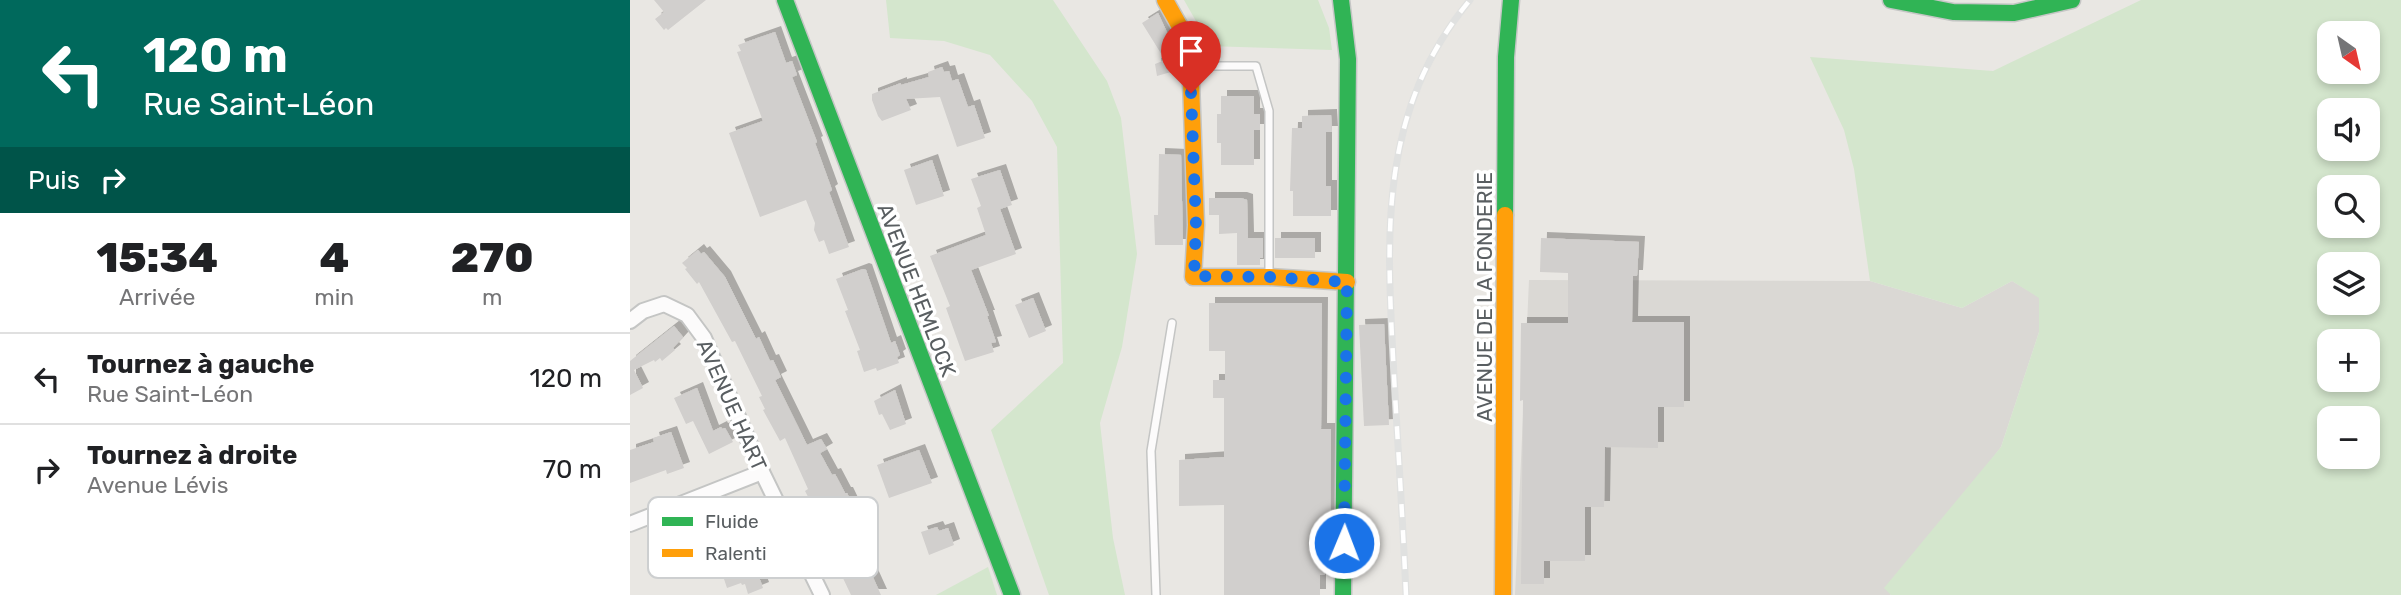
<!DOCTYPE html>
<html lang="fr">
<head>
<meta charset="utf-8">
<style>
  body { margin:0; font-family:Rubik,sans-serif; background:#f2f2f2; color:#202124; height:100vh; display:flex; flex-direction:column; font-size:26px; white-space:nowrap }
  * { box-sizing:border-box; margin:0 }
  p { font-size:23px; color:#757577 }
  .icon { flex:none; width:38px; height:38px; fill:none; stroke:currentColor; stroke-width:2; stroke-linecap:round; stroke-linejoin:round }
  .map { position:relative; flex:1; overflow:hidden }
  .side { display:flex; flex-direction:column; background:#fff; width:630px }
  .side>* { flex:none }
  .banner { background:#00695c; color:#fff; overflow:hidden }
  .needle { width:46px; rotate:146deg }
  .tools { position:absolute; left:1687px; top:21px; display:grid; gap:14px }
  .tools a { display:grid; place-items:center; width:63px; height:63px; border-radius:14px; background:#fff; box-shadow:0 4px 10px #0003; font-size:35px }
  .pin { position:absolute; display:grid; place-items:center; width:60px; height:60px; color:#fff; margin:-72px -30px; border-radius:50% 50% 50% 0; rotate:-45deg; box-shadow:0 0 7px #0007 }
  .pin .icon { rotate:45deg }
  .me { position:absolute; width:77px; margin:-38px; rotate:1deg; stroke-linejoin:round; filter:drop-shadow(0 0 5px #0008) }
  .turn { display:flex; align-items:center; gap:24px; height:147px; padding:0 28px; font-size:32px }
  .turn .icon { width:91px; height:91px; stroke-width:2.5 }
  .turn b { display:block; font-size:49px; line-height:60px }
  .then { display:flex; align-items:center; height:66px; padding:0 28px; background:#0003; gap:14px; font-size:26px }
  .eta { display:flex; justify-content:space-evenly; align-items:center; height:119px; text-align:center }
  .eta b { font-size:42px; font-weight:800; line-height:49px }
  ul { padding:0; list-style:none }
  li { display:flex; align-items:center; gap:21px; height:91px; padding:0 28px; border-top:2px solid #e0e0e0 }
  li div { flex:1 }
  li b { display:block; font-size:26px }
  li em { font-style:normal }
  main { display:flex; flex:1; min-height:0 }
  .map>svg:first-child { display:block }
  .industrial { fill:#dad8d4 }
  .green { fill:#d4e6cd; fill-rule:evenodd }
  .building { fill:#d1cfcd; filter:url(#shadow) }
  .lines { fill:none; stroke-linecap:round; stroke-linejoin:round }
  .lane-casing { stroke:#c4c5c4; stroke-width:10 }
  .street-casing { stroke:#c4c5c4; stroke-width:18 }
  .fast-casing { stroke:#c5c6c5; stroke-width:19 }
  .slow-casing { stroke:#c5c6c5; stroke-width:19 }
  .lane { stroke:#fcfbfb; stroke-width:7 }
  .street { stroke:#fcfbfb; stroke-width:14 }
  .fast { stroke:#30b455; stroke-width:16 }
  .slow { stroke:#ff9f0a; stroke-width:16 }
  .rail-casing { stroke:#e0e1e0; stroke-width:7 }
  .rail { stroke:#fff; stroke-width:4.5; stroke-dasharray:13; stroke-linecap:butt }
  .route { stroke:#1a73e8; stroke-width:12; stroke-dasharray:0 21.6 }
  .labels { text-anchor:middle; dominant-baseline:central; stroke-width:7; stroke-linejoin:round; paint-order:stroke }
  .street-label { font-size:21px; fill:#595e61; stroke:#fff }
  .key { fill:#fff; stroke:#cdcfd0; stroke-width:2 }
  .key-label { font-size:19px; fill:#595e61 }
</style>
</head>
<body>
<main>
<section class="side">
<div class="banner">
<div class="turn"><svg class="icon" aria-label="left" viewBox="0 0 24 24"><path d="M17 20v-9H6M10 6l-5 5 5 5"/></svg><div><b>120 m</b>Rue Saint-Léon</div></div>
<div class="then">Puis<svg class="icon" aria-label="right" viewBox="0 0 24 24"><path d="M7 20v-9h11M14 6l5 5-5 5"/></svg></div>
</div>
<div class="eta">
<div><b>15:34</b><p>Arrivée</p></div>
<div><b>4</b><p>min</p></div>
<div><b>270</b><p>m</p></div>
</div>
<ul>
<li><svg class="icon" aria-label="left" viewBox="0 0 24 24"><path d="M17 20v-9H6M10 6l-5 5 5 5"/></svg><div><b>Tournez à gauche</b><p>Rue Saint-Léon</p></div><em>120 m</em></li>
<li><svg class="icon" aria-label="right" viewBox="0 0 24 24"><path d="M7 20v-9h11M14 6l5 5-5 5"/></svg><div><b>Tournez à droite</b><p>Avenue Lévis</p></div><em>70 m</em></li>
</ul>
</section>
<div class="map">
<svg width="1771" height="595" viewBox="0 0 1771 595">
  <defs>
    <filter id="shadow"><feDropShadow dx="6" dy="-6" stdDeviation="0" flood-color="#0004"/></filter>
  </defs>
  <rect width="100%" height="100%" fill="#e9e7e3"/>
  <polygon class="industrial" points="899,280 1240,281 1332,308 1382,281 1409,297 1409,332 1371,447 1260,594 1261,595 885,595"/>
  <g class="green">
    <polygon points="256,0 423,0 477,81 491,118 507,254 492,347 470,423 483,538 495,595 419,595 361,430 433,363 427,147 402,101 360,55 314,41 260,38"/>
    <polygon points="554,0 688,0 699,28 702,50 577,46 571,30"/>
    <path d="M1511,0H1771V595H1261L1254,588L1371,447L1409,332V298L1382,281L1332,308L1240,281L1224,169L1214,130L1180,57L1363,71ZM1699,33H1738V72H1699ZM1699,110H1738V149H1699ZM1699,187H1738V226H1699ZM1699,264H1738V303H1699ZM1699,341H1738V380H1699ZM1699,418H1738V457H1699Z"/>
    <polygon points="358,567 367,595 306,595"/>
  </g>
  <g class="building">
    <polygon points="24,0 76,0 38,30 36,28 34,30 25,19 34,12"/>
    <polygon points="528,13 548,56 548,70 527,76 525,64 535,60 512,23"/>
    <polygon points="145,32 156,63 162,61 167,75 162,77 187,142 185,143 202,190 199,192 219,247 199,254 194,240 189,242 184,230 185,223 176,200 130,217 99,133 133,121 107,52 111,51 108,45"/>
    <polygon points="312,67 314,72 319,71 322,81 328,79 338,107 344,105 355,138 327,147 310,97 276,99 281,110 252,121 248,116 242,100 242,94 271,83 271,85 299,77 298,72"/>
    <polygon points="591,96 624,96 624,114 630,114 630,130 624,130 624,165 591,165 591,143 587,143 587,114 591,114"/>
    <polygon points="701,115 702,132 696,132 696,186 701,186 701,216 663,216 663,191 660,191 662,128 672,128 672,116"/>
    <polygon points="529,154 551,155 553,245 525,245 524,215 528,215"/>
    <polygon points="302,160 314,196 286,205 274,170"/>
    <polygon points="370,170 382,205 370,209 386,254 341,270 359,316 357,316 366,342 361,343 364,352 335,361 316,308 320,306 300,256 356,235 347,208 351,206 341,179"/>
    <polygon points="579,198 611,198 617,200 618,238 633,238 633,258 630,258 630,265 607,265 607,233 589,234 589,215 579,215"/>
    <rect x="645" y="238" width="40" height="20"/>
    <polygon points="911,238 1009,242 1007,276 1003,276 1002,322 1054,322 1054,407 1028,407 1028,448 975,447 974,507 955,507 955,561 914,561 914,584 891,584 893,400 890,401 891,323 938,323 938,273 910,272"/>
    <polygon points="68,250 71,254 74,252 95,277 126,339 129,337 140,361 143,360 151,377 145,380 177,445 191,439 197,449 190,453 202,475 205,474 215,493 217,493 241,543 232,548 233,550 231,551 251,595 221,595 212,576 218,573 175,491 178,489 155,438 150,441 133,410 135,409 129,397 132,396 105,341 102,342 69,282 67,284 55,269 57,268 52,263"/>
    <polygon points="233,269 236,270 261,343 265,341 270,355 267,357 269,363 247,371 246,368 234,372 227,351 230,350 215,311 218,310 206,279"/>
    <polygon points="403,298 416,331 399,338 385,305"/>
    <polygon points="579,303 692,303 691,429 701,429 700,556 695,556 695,575 690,575 690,595 594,595 594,505 549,506 549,460 594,457 594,398 583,398 583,380 595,380 595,351 579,351"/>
    <polygon points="754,324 759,425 734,426 729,325"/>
    <polygon points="44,326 53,337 43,348 45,350 32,361 30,358 25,362 24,360 4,370 13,388 0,395 0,361"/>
    <polygon points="67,388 83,431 91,427 92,429 95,428 103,442 79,454 63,421 56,424 44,398"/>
    <polygon points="265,390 276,424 260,430 252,414 249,415 244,401"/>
    <polygon points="41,432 54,468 37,474 36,470 0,483 0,450 24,442 23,438"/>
    <polygon points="289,450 302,483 259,498 247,465"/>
    <polygon points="307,527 309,531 318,528 324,545 299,555 291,532"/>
    <polygon points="114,536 133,588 118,594 115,584 112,585 111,583 97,588 93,576 107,570 96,542"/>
  </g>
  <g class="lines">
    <g class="lane-casing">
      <g id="lane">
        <polyline points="564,66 626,66 639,111 639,276"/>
        <polyline points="526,595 521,451 542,323"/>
      </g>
    </g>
    <g class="street-casing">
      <g id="street">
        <polyline points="0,321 13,311 34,304 57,315 74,338 132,472 192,595"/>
        <polyline points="0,524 132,472"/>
      </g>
    </g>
    <g class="fast-casing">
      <g id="fast">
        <polyline points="155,0 382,595"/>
        <polyline points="711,0 718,59 713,595"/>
        <polyline points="1261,0 1323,12 1384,13 1442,0"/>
        <polyline points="875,215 876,57 881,0"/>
      </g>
    </g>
    <g class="slow-casing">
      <g id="slow">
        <polyline points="535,0 549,25 560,53 566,225 563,277 639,277 717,282"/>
        <polyline points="873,595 875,215"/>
      </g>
    </g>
    <use href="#lane" class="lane"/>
    <use href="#street" class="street"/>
    <use href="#fast" class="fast"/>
    <use href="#slow" class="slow"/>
    <g class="rail-casing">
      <path id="rail" d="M776,595C773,522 768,449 764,376C757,239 746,114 840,0"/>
    </g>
    <use href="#rail" class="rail"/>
  </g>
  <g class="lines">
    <polyline class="route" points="561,93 566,225 564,276 639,277 717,282 714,543"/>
  </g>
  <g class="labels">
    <g class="street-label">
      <text transform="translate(287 290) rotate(69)">AVENUE HEMLOCK</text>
      <text transform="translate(854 297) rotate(-90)">AVENUE DE LA FONDERIE</text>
      <text transform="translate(102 405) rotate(66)">AVENUE HART</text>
    </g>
  </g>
  <rect x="18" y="497" width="230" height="81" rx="10" class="key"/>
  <rect x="32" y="517" width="31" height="9" fill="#30b455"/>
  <rect x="32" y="549" width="31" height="8" fill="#ff9f0a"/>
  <g class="key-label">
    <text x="75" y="528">Fluide</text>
    <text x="75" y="560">Ralenti</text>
  </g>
</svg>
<div class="tools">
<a><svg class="needle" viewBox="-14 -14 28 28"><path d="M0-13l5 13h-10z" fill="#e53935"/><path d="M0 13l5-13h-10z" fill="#757577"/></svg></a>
<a><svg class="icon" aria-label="sound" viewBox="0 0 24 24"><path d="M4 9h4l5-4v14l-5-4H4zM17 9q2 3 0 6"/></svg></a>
<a><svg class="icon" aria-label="search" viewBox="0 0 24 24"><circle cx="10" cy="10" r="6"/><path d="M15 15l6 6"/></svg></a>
<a><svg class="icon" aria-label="layers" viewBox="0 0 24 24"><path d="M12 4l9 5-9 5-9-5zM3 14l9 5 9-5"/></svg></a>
<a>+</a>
<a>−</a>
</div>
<div class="pin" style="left:561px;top:93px;background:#d93025"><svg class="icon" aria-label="arrive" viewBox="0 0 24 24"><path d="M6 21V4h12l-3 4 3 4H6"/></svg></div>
<svg class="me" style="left:714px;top:543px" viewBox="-20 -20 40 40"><circle r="17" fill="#1a73e8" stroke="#fff" stroke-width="3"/><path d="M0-11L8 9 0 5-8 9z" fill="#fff"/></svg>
</div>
</main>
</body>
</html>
